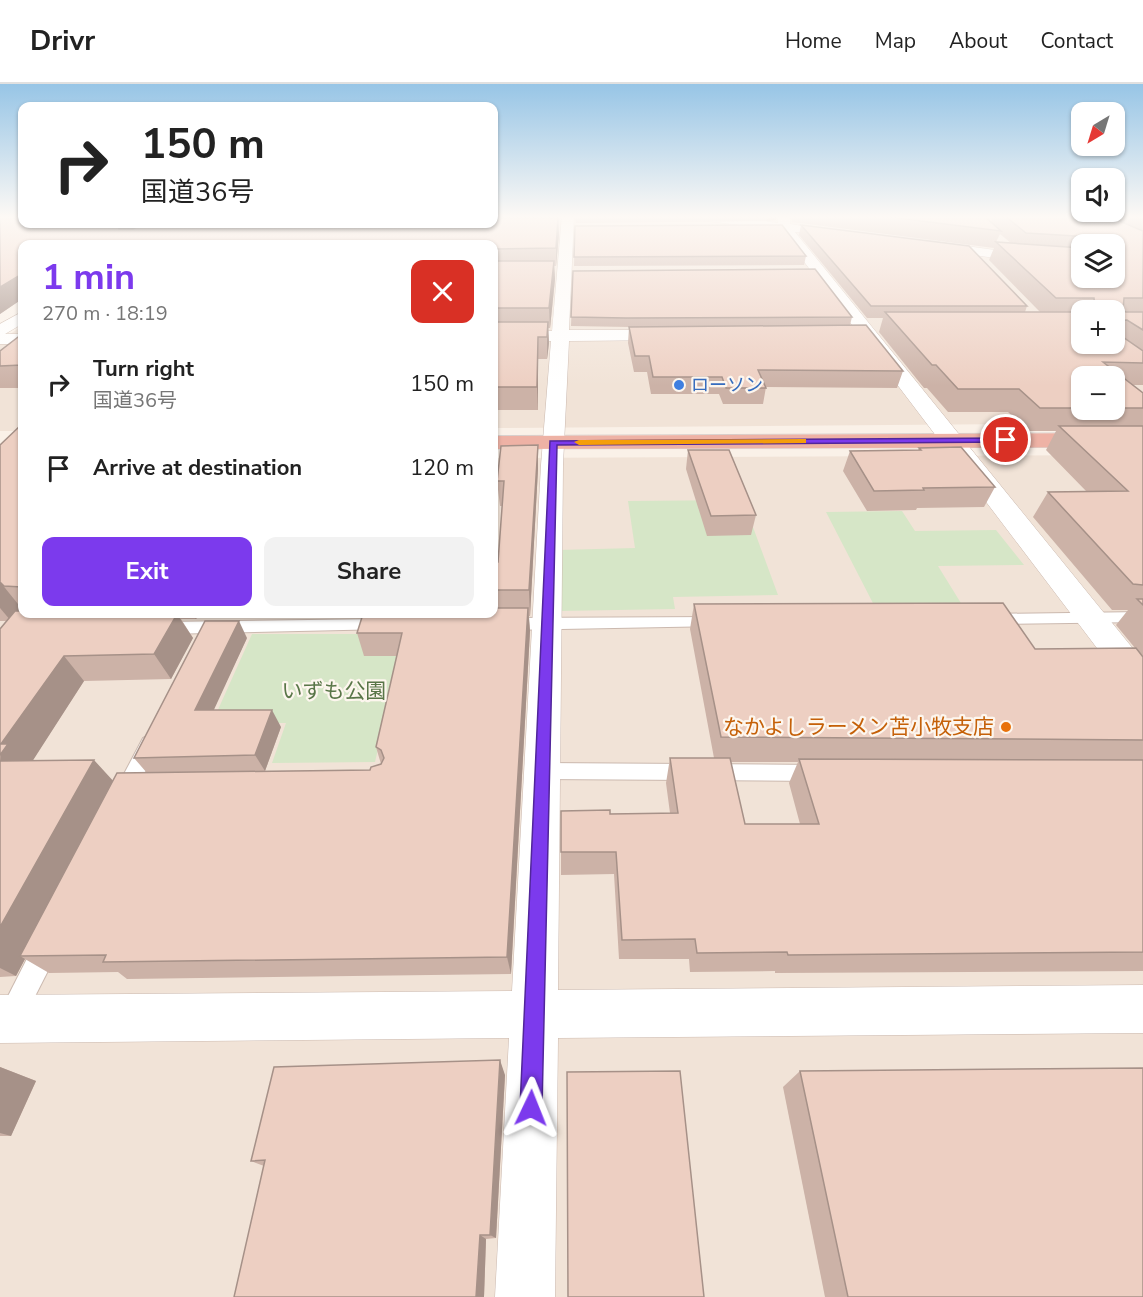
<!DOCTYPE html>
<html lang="en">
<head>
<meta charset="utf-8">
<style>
  body { margin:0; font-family:"Nunito Sans","Noto Sans JP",sans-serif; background:#f2f2f2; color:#222; height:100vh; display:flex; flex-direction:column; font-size:22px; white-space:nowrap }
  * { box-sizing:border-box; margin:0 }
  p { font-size:20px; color:#767676 }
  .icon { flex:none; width:33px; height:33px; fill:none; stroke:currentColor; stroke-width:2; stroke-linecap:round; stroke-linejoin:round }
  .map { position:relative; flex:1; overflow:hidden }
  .drawer { position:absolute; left:18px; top:156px; width:480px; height:378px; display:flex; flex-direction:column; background:#fff; border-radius:12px; box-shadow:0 2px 4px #0004 }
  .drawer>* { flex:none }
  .banner { position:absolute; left:18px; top:18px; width:480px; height:126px; border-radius:12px; box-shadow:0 2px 4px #0004; background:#fff; color:#222; overflow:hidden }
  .needle { width:39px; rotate:218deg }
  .fabs { position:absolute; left:1071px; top:18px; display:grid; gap:12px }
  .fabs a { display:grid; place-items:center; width:54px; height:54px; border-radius:12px; background:#fff; box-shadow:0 2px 4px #0004; font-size:30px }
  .pin { position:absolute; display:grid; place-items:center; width:51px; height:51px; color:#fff; margin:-26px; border:3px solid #fff; border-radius:50%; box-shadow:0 2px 6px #0007 }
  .me { position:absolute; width:66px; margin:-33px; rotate:2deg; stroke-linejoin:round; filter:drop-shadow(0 0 4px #0008) }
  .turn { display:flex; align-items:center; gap:21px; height:126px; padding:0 24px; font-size:27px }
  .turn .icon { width:78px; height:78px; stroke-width:2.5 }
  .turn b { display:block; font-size:42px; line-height:51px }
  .round { display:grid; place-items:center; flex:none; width:63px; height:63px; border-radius:12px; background:#f2f2f2 }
  .overview { display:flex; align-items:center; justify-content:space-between; height:102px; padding:0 24px }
  h1 { font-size:36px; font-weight:700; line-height:45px; color:#7c3aed }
  .cta { display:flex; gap:12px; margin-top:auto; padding:12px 24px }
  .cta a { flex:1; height:69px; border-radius:12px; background:#7c3aed; color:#fff; font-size:24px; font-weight:700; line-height:69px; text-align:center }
  .cta a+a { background:#f2f2f2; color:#222 }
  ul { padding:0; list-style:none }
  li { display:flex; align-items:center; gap:18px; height:84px; padding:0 24px }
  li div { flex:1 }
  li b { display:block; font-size:22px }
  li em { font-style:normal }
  header { display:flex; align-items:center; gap:36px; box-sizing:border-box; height:84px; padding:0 30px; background:#fff; border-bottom:2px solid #e0e0e0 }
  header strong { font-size:28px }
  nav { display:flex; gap:33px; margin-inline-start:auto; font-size:21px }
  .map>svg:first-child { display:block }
  .residential { fill:#f1e3d7; fill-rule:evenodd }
  .green { fill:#d6e6c7 }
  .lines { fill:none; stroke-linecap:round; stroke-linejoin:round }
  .lane-casing { stroke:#cbb9af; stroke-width:2 }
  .street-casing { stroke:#cbb9af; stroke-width:1 }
  .secondary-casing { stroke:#cfbbaf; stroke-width:1 }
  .highway-casing { stroke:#d7d0cd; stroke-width:1 }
  .lane { fill:#fff; fill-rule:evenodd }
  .street { fill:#fff; fill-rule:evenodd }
  .secondary { fill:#fff; fill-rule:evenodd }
  .highway { fill:#eeb2a5; fill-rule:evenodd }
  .wall { fill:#ccb2a7; fill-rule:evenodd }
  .shaded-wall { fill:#a69188 }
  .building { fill:#edcfc2; stroke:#a69188; stroke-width:1.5 }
  .route { fill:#7c3aed; stroke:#51269a; stroke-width:1.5 }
  .slow { fill:#f59e0b }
  .shop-dot { fill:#3f7fe0; stroke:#fdf6ee; stroke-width:2 }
  .food-dot { fill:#e8710a; stroke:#fdf6ee; stroke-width:2 }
  .labels { text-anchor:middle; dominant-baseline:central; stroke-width:4.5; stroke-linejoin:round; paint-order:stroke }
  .far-shop-label { font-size:18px; fill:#366cbe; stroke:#fdf6ee; text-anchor:start }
  .park-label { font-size:21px; fill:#597648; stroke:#fdf6ee }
  .food-label { font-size:21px; fill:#c56008; stroke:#fdf6ee; text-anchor:end }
</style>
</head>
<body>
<header>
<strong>Drivr</strong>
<nav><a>Home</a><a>Map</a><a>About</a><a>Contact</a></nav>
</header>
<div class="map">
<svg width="1143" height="1213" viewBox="0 0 1143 1213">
  <rect width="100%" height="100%" fill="#faf1e8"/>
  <g class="residential">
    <path d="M494,132H1143V339L494,344V160H142L173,140H494ZM1082,160H1114V194H1082ZM1082,226H1114V260H1082ZM1082,292H1114V326H1082Z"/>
    <polygon points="22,242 22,347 0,347 0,257"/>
    <polygon points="1143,371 1143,1213 0,1213 0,377 22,376 22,530 494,530 494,374"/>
  </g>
  <g class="green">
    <polygon points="743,416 778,511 673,513 675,525 559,527 558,466 635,464 628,417"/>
    <polygon points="902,427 915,447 996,446 1024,481 938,482 964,524 876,525 826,428"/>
    <polygon points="252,550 405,550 375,678 272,679 286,639 212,639"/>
  </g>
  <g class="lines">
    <g class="lane-casing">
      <g id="lane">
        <polygon points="1143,528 1143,538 989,540 983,539 981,535 983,531 989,530"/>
        <polygon points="715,533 721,534 723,538 721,542 506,546 500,544 498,540 500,536 506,534"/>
        <polygon points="382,535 388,537 390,541 388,545 164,550 158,548 156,544 158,540 164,538"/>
        <polygon points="150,651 157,654 160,659 130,717 123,720 116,717 113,711 116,705 143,654"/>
        <polygon points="542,679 817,681 824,683 827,689 824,695 817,697 542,695 535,693 532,687 535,681"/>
        <polygon points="47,850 56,853 59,862 56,871 21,940 12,944 3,940 0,929 3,922 38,853"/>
      </g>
    </g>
    <g class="street-casing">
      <g id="street">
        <polygon points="562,132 574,132 569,246 674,246 680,247 683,251 680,255 674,256 569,257 563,381 558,906 1143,901 1143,949 558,954 555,1213 495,1213 509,954 0,959 0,911 512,907 541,381 551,257 494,257 494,247 552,247"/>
        <polygon points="693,132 728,132 778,139 778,132 790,132 790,140 809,143 811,146 809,149 795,148 1143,577 1143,612 1131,609 780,146 699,136"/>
        <polygon points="930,157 1002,167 1082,172 1082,180 1002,175 925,164 923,161 925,158"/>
        <rect x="0" y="250" width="22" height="10"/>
      </g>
    </g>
    <g class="secondary-casing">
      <polygon id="secondary" points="22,228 22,240 0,253 0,240"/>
    </g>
    <g class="highway-casing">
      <polygon id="highway" points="1143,349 1143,363 494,365 494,352"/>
    </g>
    <use href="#lane" class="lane"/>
    <use href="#street" class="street"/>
    <use href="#secondary" class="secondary"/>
    <use href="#highway" class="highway"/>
  </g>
  <g class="wall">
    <polygon points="0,132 22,140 136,140 137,143 494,140 494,132 560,132 558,139 559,150 556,182 554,182 555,195 550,244 548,244 549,259 547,275 538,275 538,326 494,326 494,160 22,160 22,215 0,230"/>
    <polygon points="574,132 777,132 776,136 767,137 576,139"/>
    <path d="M791,132H1089L1088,133H1093L1091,132H1143V301H1133L1143,309V887L775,889V887L690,888L689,875H619L614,790L561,791V768L610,730L670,729L666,699L670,674H714L690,545L694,520L1035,565L1135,564L1116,541L1128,526H1112L1033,433L1048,408H1087L1046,366L1056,347H1028L1008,328H948L927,304H924L879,248L883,234H867L799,151L801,141L1027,222L1025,228H1040L989,176L994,164L792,138ZM984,133L992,134L991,138ZM1000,150L1011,159L996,158ZM1082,160H1114L1082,194ZM1082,226H1114V260H1082ZM1082,292H1114V326H1082ZM731,678H798L789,699L800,740H745Z"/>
    <polygon points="575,142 806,172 804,181 574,182"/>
    <polygon points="573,187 852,233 850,241 903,287 897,304 766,303 763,320 723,320 719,310 651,310 647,288 634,288 628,259 629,243 571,242"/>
    <polygon points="22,250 22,304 0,304 0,267"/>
    <polygon points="22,340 22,526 22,525 20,527 22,530 199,530 196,535 181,535 193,554 171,595 84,597 32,677 113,697 147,689 134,674 247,554 213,626 281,643 265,687 370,686 381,680 376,663 397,572 364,572 357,549 494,530 494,478 498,478 502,422 500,422 497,397 538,361 538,385 530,532 529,532 530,547 511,890 127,895 118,888 49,889 25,875 16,892 0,893 0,545 7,537 0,537 0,361"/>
    <polygon points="919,364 995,403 984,423 917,424 916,426 867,427 843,387 850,367 918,366"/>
    <polygon points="688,366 756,431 751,451 707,452 686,385"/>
    <polygon points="271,530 348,530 271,531"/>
    <polygon points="0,983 36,997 11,1052 0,1052"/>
    <polygon points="800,987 1143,1213 825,1213 783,1003"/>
    <polygon points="505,991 496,1154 486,1155 484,1213 234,1213 264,1082 251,1077"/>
  </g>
  <g class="shaded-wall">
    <polygon points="768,132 777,132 776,136 767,137"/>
    <polygon points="558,134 559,150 556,182 556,164"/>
    <polygon points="120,140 136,140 140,148 119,145 118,141"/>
    <polygon points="554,177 555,195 550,244 549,224"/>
    <polygon points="22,190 22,215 0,230 0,203"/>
    <polygon points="548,238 549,259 547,275 547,253"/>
    <polygon points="538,253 538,326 537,303"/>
    <polygon points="538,361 538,385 530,532 529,506"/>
    <polygon points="1,499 22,525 11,537 0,524 0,500"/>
    <polygon points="528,524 530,547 511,890 507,873"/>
    <polygon points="177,530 193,554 171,595 154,570"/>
    <polygon points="193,530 199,530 196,535"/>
    <polygon points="239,537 247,554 206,643 195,626"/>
    <polygon points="64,572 84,597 30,681 0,680 1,660"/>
    <polygon points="272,626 281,643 265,687 255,671"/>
    <polygon points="94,676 116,700 20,872 25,875 16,892 0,884 0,843"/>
    <polygon points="500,976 505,991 496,1154 490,1151"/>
    <polygon points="0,983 36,997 11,1052 0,1049"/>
    <polygon points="480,1151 486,1155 484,1213 476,1213"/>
  </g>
  <g class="building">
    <polygon points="0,132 22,132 22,140 120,140 118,141 119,145 133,145 143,140 494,140 494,134 558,134 556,164 494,165 494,160 22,160 22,190 0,203"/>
    <polygon points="881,132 984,132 1001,147"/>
    <polygon points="1005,132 1070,132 1085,134 1108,132 1143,147 1143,214 1124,214 1123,226 1126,228 1143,228 1143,246 1127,236 1114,237 1114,226 1094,226 1095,226 1094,214 1056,214 996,158 1082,164 1082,194 1114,194 1114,160 1093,160 1092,153 1026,149"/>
    <polygon points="782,141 806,172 574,173 575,142"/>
    <polygon points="801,141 969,162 1027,222 871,222"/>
    <polygon points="494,177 554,177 549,224 494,224"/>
    <polygon points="815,185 852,233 626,234 571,233 573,187"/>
    <polygon points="885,228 1082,228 1082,260 1114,260 1114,247 1143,267 1143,279 1103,278 1143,309 1143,324 1114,324 1114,292 1082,292 1082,324 1040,324 1019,305 958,305 936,281 932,281"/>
    <polygon points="494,238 548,238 547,253 538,253 537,303 494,303"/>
    <polygon points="866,241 903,287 758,286 766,304 726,304 722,293 653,293 649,272 635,272 629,243"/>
    <polygon points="22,250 22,281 0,282 0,267"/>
    <polygon points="22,340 22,503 4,502 1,499 0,500 0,361"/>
    <polygon points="1059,342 1143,342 1143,501 1133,500 1048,408 1128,407"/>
    <polygon points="538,361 529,506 494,506 494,478 498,478 504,397 497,397 501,362"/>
    <polygon points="961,363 995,403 923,404 924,406 874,407 850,367 921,366 919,364"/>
    <polygon points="688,366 729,366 756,431 711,432"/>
    <polygon points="1137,515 1143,515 1143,521"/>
    <polygon points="1003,519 1035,565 1136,564 1143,573 1143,656 721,653 694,520"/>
    <polygon points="494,524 528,524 507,873 103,878 106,871 20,872 117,689 370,686 371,683 381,680 384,674 381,666 376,663 402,549 357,549 363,530 494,530"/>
    <polygon points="15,527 22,527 22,530 177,530 154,570 64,572 1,660 8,660 0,671 0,545"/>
    <polygon points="205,537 239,537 195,626 272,626 255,671 134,674"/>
    <polygon points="670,674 730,674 745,740 819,740 799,675 1143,676 1143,868 788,871 787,868 697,869 695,855 622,856 616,768 561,768 561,727 610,726 610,730 678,729"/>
    <polygon points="94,676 0,843 0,677"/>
    <polygon points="500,976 490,1151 480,1151 476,1213 234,1213 265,1076 251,1077 274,983"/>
    <polygon points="1143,984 1143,1213 848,1213 800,987"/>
    <polygon points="680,987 704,1213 568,1213 567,988"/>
  </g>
  <linearGradient id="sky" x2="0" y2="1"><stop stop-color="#97c5e6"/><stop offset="0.44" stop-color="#fdf9f5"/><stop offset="1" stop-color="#fdf9f5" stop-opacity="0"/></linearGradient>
  <rect width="1143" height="302" fill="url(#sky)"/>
  <polygon class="route" points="1006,354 1011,356 1010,358 557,361 542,1024 539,1032 531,1035 523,1032 520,1024 550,357"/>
  <polygon class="slow" points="803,355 806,355 806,359 579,361 574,358 579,356"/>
  <circle class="shop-dot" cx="679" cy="301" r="6"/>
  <circle class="food-dot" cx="1006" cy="643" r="6"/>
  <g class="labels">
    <g class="far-shop-label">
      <text x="691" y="301">ローソン</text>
    </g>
    <g class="park-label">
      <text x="334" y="607">いずも公園</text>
    </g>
    <g class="food-label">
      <text x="994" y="643">なかよしラーメン苫小牧支店</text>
    </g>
  </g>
</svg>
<div class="fabs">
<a><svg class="needle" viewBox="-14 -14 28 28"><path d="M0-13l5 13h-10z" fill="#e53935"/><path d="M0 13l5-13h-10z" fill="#767676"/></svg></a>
<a><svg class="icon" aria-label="sound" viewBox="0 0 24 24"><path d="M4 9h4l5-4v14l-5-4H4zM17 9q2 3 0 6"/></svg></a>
<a><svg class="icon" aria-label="layers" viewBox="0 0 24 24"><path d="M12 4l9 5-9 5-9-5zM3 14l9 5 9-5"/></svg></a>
<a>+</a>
<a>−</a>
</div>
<div class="pin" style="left:1006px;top:356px;background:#d93025"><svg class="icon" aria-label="arrive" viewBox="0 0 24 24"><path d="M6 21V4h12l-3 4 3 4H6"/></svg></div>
<svg class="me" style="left:531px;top:1024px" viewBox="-20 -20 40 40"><path d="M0-17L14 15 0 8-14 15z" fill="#7c3aed" stroke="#fff" stroke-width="4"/></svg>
<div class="banner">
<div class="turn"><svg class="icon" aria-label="right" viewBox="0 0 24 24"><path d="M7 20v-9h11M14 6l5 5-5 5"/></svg><div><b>150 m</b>国道36号</div></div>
</div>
<section class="drawer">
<div class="overview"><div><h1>1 min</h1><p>270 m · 18:19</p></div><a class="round" style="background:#d93025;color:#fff"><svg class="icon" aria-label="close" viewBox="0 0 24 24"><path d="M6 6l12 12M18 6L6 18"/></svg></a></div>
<ul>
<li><svg class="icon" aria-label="right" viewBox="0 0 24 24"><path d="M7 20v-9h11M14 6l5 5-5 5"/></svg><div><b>Turn right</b><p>国道36号</p></div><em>150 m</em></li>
<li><svg class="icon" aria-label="arrive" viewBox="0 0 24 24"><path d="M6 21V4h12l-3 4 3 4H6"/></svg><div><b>Arrive at destination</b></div><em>120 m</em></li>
</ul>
<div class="cta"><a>Exit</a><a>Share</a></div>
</section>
</div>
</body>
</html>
